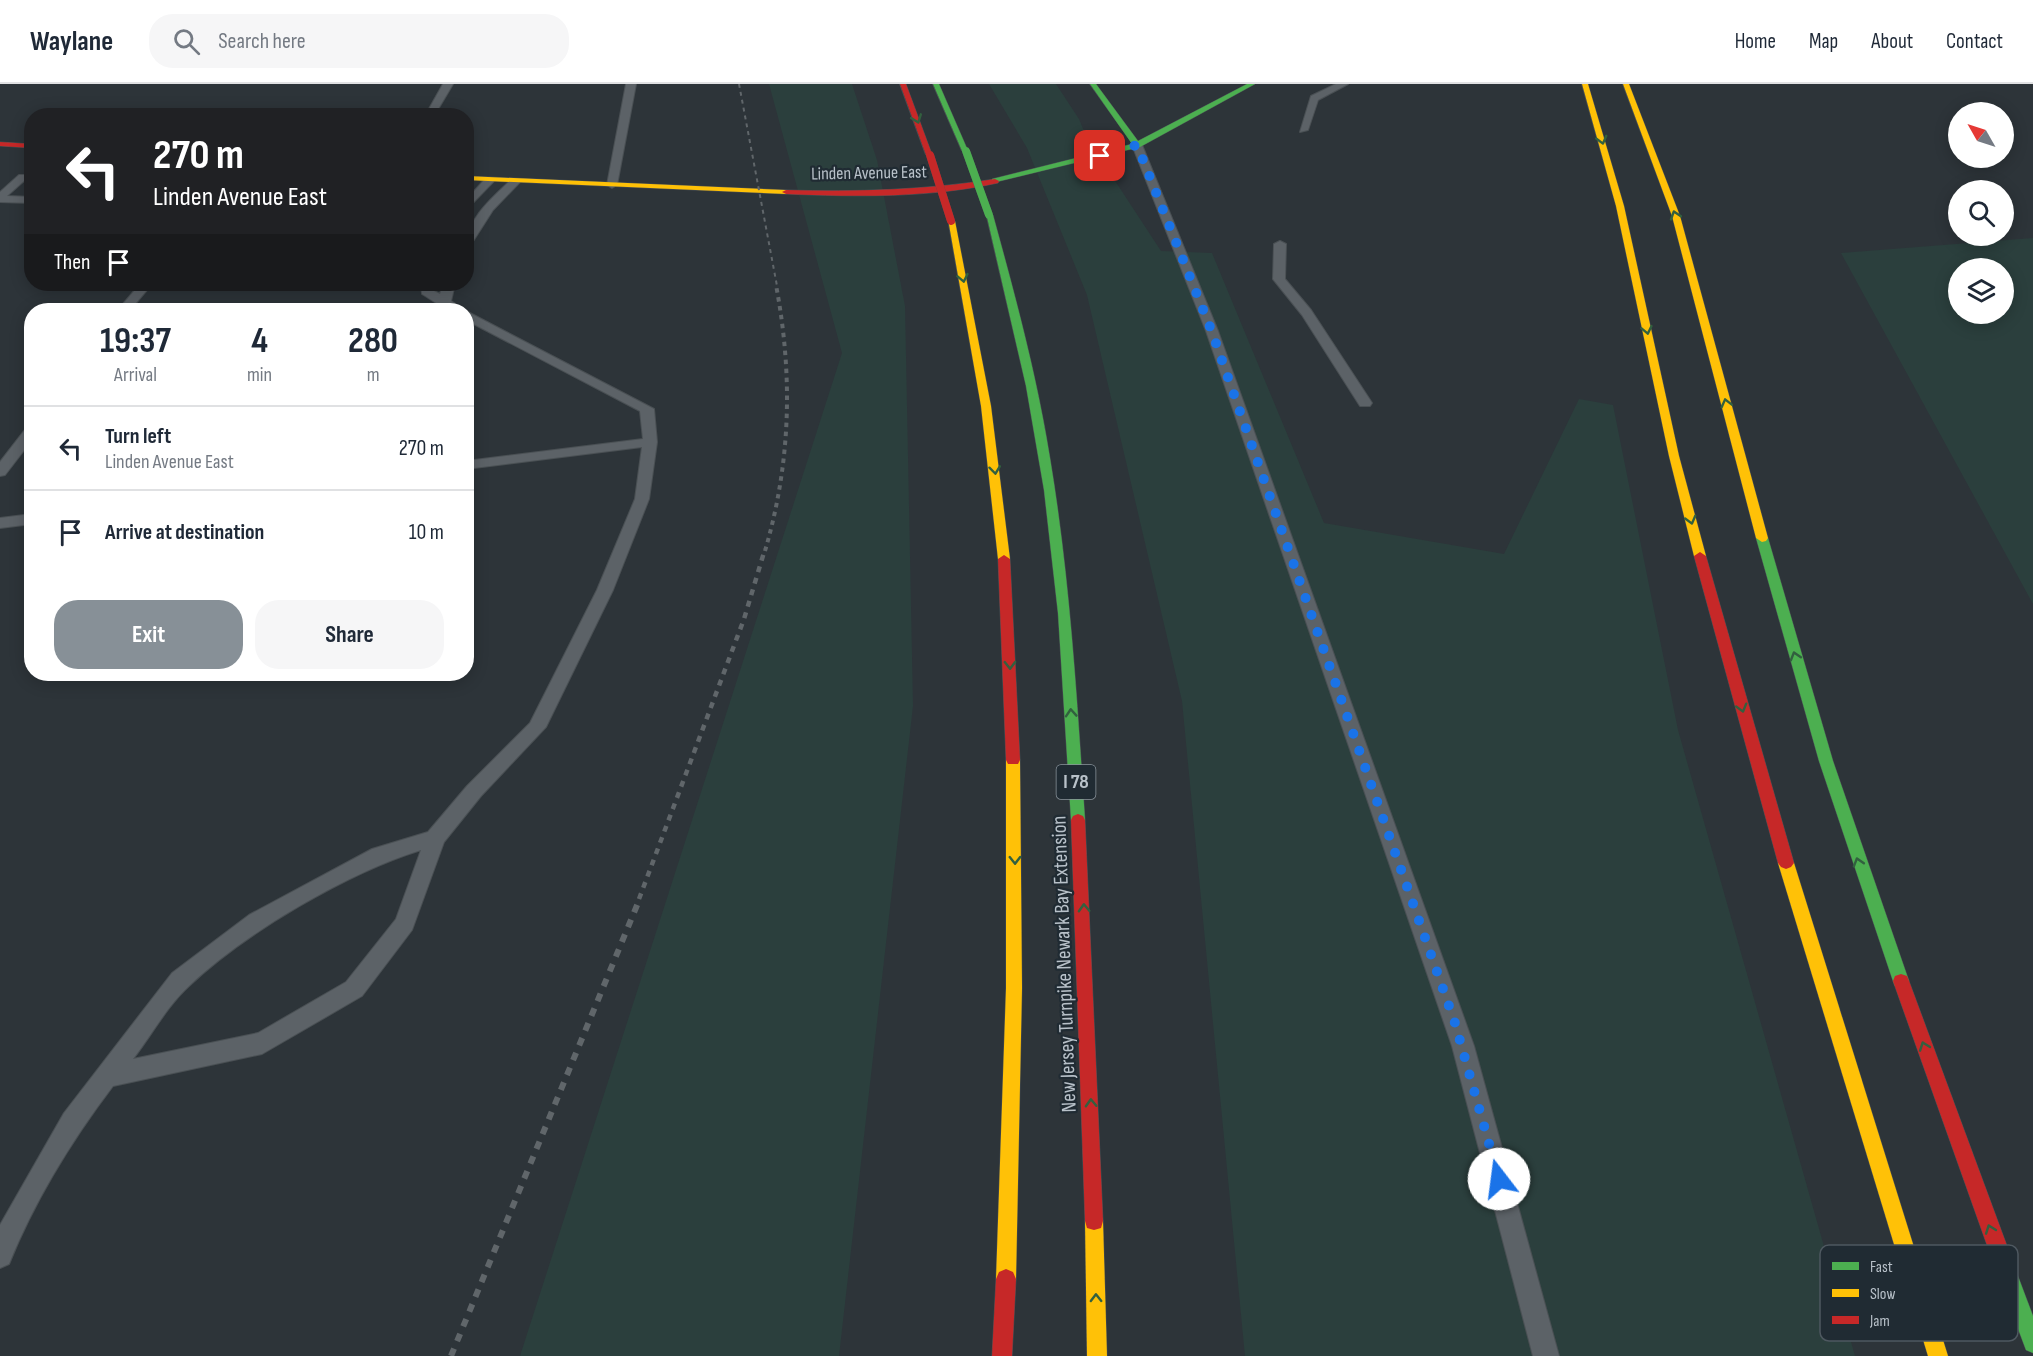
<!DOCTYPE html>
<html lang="en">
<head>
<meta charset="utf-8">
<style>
  body { margin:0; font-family:"Sofia Sans Condensed",sans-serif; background:#f6f6f7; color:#1f2937; height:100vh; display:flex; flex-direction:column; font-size:22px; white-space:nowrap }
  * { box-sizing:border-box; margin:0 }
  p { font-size:20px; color:#747a83 }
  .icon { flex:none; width:33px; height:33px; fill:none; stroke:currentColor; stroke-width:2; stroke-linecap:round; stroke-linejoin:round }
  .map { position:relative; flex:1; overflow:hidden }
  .details { position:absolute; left:24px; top:219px; width:450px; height:378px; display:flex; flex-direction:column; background:#fff; border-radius:24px; box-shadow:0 3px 15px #0003 }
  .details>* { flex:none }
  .hud { position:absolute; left:24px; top:24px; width:450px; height:183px; border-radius:24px; box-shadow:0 3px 15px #0003; background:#202124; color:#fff; overflow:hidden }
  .needle { width:39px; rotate:309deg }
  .buttons { position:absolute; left:1948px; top:18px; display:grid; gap:12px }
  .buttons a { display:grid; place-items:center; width:66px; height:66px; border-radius:50%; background:#fff; box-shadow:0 3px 15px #0003; font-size:30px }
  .pin { position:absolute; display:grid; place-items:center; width:51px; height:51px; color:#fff; margin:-26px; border-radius:12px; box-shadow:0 3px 9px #0006 }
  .me { position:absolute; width:66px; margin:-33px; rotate:345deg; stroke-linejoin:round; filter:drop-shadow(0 0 4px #0008) }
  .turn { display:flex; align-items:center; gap:21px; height:126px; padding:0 30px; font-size:27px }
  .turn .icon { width:78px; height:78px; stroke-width:2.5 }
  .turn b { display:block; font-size:42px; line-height:51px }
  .then { display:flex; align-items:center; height:57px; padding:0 30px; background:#0003; gap:12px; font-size:22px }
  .eta { display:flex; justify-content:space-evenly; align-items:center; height:102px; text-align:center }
  .eta b { font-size:36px; font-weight:700; line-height:42px }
  .action { display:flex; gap:12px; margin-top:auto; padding:12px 30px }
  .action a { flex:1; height:69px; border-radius:24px; background:#879097; color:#fff; font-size:24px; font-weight:700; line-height:69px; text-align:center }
  .action a+a { background:#f6f6f7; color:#1f2937 }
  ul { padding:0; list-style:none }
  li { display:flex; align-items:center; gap:18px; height:84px; padding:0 30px; border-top:2px solid #e0e1e3 }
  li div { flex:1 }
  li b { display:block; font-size:22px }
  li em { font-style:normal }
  header { display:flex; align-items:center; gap:36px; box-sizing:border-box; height:84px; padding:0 30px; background:#fff; border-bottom:2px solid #e0e1e3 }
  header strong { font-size:28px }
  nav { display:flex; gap:33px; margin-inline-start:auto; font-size:21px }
  .search { width:420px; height:54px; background:#f6f6f7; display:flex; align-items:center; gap:15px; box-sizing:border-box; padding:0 21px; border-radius:24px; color:#747a83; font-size:22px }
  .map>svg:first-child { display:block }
  .green { fill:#2b3f3d; fill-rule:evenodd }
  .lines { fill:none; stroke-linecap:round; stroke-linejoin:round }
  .lane-casing { stroke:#4a5054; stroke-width:2 }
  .fast-casing { stroke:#4a5054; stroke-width:1 }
  .slow-casing { stroke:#4a5054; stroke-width:1 }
  .jam-casing { stroke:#4a5054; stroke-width:1 }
  .lane { fill:#5c6267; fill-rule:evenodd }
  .fast { fill:#4caf50; fill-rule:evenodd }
  .slow { fill:#ffc107; fill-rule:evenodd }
  .jam { fill:#c62828; fill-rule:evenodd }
  .rail-far3 { stroke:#60666a; stroke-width:2; stroke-dasharray:4 4; stroke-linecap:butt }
  .rail-far2 { stroke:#60666a; stroke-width:4; stroke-dasharray:4.5 4.5; stroke-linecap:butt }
  .rail-far1 { stroke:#60666a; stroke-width:4.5; stroke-dasharray:6 6; stroke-linecap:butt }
  .rail { stroke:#60666a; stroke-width:6; stroke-dasharray:8 8; stroke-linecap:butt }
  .fast-bridge-casing { stroke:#495055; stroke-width:8; stroke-linecap:butt }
  .jam-bridge-casing { stroke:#495055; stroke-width:8; stroke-linecap:butt }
  .fast-bridge { stroke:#4caf50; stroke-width:8 }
  .jam-bridge { stroke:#c62828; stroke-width:8 }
  .oneway { stroke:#32603f }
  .route { stroke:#1a73e8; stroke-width:10; stroke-dasharray:0 18 }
  .labels { text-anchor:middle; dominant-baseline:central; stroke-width:4.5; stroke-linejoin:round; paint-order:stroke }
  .far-street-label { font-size:18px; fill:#b8c1c9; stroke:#202b33 }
  .shield { fill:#202b33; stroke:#8a949c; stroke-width:1.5 }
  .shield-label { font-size:20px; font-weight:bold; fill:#b8c1c9 }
  .street-label { font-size:21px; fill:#b8c1c9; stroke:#202b33 }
  .key { fill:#202b33; stroke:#4e5860; stroke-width:1.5 }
  .key-label { font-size:16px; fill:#b8c1c9 }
</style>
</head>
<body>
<header>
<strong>Waylane</strong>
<div class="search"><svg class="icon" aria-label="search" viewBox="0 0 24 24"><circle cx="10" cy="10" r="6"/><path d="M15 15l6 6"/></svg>Search here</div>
<nav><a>Home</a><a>Map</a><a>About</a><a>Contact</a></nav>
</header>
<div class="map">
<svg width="2033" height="1272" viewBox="0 0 2033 1272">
  <rect width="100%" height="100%" fill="#2d3439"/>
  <g class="green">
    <polygon points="769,0 852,0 877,76 905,222 913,622 839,1272 520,1272 842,269"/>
    <polygon points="989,0 1056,0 1079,35 1087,54 1161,167 1212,169 1324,439 1504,470 1579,315 1613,321 1678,646 1855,1272 1245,1272 1182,617 1087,211 1027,64"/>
    <path d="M2033,154V520L1841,169ZM1959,184H2004V230H1959Z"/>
  </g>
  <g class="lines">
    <g class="lane-casing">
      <g id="lane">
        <polygon points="443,0 453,0 434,32 425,32"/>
        <polygon points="626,0 636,0 617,101 612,104 607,101"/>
        <polygon points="1336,0 1348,0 1318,16 1308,46 1300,48 1311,12"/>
        <polygon points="1134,59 1142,61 1218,247 1474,962 1559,1272 1533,1272 1452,962 1206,247 1132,61"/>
        <polygon points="19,91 32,91 32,97 25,96 7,112 32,113 32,119 0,118 0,108"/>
        <polygon points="486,94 495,96 466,126 466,116"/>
        <path d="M512,95L521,97L493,126L470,162L466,163C466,135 493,113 512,95Z"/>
        <polygon points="1280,157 1286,160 1285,195 1311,226 1372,319 1370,322 1360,322 1302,231 1273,195 1274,160"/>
        <polygon points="140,200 152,200 130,226 118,226"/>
        <path d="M421,200H433L432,206L440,210L443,200H455L451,217L464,226C446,228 437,219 422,210Z"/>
        <path d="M466,227L654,325L657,358L649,415L613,506L546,643L481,712L444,758L412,846L362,912L262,970L113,1002C72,1056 35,1116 9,1180L0,1184V1141L64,1029L172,889L249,831L372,765L428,748L467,702L530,639L597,506L635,415L642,363L466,385V377L643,355L640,327L466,236ZM421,766L396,835L346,898L258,949L133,975C151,952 167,922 189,902C245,849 347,789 421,766Z"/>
        <polygon points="32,342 32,356 5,391 0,392 0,378 27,343"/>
        <polygon points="32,430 32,440 0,444 0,434"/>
      </g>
    </g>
    <g class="fast-casing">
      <g id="fast">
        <polygon points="933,0 939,0 969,69 962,67"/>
        <polygon points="1090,0 1096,0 1138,57 1247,0 1255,0 1140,63 992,99 992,95 1132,60"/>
        <path d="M986,129L993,131C1015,211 1037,292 1050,374C1070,494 1077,615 1085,736L1083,740L1078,742L1073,740L1071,736L1058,529L1044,406L1026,302Z"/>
        <polygon points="1762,450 1768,454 1833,677 1909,897 1907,902 1901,904 1895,902 1893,897 1819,677 1756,454"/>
        <polygon points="2003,1168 2010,1171 2033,1232 2033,1269 2026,1266 1993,1178 1996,1171"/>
      </g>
    </g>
    <g class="slow-casing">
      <g id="slow">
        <polygon points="1582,0 1588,0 1624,122 1679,372 1706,472 1700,476 1694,472 1669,372 1616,122"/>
        <polygon points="1623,0 1629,0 1680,132 1768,454 1766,457 1762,458 1756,454 1672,132"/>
        <polygon points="466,92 786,106 790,108 786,110 466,96"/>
        <polygon points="948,135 955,137 991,322 1010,475 1004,479 998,475 981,322"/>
        <polygon points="1013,671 1018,672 1020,676 1022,904 1016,1195 1013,1202 1006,1205 999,1202 996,1195 1006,904 1006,676 1008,672"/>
        <polygon points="1786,773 1791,775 1794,779 1948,1272 1928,1272 1778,779 1781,775"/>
        <polygon points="1094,1128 1101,1130 1103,1137 1107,1272 1087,1272 1085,1137 1087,1130"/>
      </g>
    </g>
    <g class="jam-casing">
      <g id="jam">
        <polygon points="900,0 906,0 933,73 926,71"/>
        <polygon points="0,58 32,60 32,64 0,62"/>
        <path d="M995,95L999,97L998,99C929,114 856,113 786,110L782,108L786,106C856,108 926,106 995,95Z"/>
        <polygon points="1700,468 1706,472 1794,779 1791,783 1786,785 1781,783 1778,779 1694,472"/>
        <polygon points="1004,471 1010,475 1020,676 1018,680 1008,680 1006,676 998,475"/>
        <polygon points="1078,730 1083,732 1085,736 1103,1137 1101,1144 1094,1146 1087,1144 1085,1137 1071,736 1073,732"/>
        <polygon points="1901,890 1907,892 1909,897 2013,1178 2010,1185 2003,1188 1996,1185 1993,1178 1893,897 1895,892"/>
        <polygon points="1006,1185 1013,1188 1016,1195 1012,1272 992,1272 996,1195 999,1188"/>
      </g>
    </g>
    <use href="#lane" class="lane"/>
    <use href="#fast" class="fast"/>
    <use href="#slow" class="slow"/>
    <use href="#jam" class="jam"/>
    <polyline class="rail-far3" points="739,0 777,202"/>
    <path class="rail-far2" d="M765,467C791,378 793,291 776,201"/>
    <polyline class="rail-far1" points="639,815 744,535 765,465"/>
    <polyline class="rail" points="451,1272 640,814"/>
    <g class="fast-bridge-casing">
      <polyline id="fast-bridge" points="966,67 989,131"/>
    </g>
    <g class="jam-bridge-casing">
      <polyline id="jam-bridge" points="930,71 951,137"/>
    </g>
    <use href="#fast-bridge" class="fast-bridge"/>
    <use href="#jam-bridge" class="jam-bridge"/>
  </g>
  <defs><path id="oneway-chevron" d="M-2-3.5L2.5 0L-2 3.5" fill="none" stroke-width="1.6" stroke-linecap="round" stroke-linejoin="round" transform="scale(1.5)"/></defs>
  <g class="oneway">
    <use href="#oneway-chevron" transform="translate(917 35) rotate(69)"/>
    <use href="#oneway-chevron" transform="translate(1602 56) rotate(75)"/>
    <use href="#oneway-chevron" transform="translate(1675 131) rotate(-108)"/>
    <use href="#oneway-chevron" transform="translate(963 194) rotate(78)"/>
    <use href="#oneway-chevron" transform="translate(1647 246) rotate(78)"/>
    <use href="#oneway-chevron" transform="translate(1726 319) rotate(-104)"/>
    <use href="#oneway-chevron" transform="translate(995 386) rotate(83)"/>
    <use href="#oneway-chevron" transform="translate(1691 436) rotate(75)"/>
    <use href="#oneway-chevron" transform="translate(1795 572) rotate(-107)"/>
    <use href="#oneway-chevron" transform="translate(1010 581) rotate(89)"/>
    <use href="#oneway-chevron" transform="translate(1742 624) rotate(74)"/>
    <use href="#oneway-chevron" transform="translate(1071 629) rotate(-94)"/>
    <use href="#oneway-chevron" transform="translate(1015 776) rotate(89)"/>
    <use href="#oneway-chevron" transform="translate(1858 778) rotate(-107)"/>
    <use href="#oneway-chevron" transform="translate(1084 824) rotate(-92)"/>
    <use href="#oneway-chevron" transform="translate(1924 962) rotate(-110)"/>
    <use href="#oneway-chevron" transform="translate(1091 1019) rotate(-92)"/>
    <use href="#oneway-chevron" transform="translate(1990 1145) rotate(-110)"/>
    <use href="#oneway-chevron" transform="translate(1096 1214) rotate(-91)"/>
  </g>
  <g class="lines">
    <polyline class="route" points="1100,72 1137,61 1212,248 1455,939 1499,1095"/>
  </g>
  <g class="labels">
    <g class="far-street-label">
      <text transform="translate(869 89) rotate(-1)">Linden Avenue East</text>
    </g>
    <rect class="shield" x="1056.5" y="681" width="39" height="34" rx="4.5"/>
    <g class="shield-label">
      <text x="1076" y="698">I 78</text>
    </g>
    <g class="street-label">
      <text transform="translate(1064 880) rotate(-92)">New Jersey Turnpike Newark Bay Extension</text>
    </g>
  </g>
  <rect x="1820" y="1161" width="198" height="96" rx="9" class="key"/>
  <rect x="1832" y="1178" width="27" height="8" fill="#4caf50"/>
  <rect x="1832" y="1205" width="27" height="8" fill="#ffc107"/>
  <rect x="1832" y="1232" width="27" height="8" fill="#c62828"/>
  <g class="key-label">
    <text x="1870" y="1188">Fast</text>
    <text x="1870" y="1215">Slow</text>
    <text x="1870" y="1242">Jam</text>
  </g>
</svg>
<div class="buttons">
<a><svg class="needle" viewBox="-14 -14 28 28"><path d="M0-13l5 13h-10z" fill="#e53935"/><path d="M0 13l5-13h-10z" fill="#747a83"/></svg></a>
<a><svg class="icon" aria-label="search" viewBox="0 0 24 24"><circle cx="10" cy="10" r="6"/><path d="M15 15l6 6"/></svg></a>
<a><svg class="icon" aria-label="layers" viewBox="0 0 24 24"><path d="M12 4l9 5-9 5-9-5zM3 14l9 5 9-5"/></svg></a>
</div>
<div class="pin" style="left:1100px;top:72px;background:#d93025"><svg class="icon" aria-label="arrive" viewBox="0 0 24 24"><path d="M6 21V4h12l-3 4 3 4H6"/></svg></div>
<svg class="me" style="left:1499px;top:1095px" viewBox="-20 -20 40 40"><circle r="19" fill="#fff"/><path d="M0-13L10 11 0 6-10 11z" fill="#1a73e8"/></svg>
<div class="hud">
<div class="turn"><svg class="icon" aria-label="left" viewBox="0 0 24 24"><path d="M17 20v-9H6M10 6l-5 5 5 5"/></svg><div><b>270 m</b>Linden Avenue East</div></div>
<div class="then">Then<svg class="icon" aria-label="arrive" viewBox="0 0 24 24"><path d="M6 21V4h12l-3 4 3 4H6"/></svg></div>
</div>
<section class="details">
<div class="eta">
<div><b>19:37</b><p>Arrival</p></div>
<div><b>4</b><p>min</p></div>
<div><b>280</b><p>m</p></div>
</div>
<ul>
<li><svg class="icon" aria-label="left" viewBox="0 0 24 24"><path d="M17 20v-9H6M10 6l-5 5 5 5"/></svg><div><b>Turn left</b><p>Linden Avenue East</p></div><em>270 m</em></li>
<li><svg class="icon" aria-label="arrive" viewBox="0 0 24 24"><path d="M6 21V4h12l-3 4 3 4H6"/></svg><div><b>Arrive at destination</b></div><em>10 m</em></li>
</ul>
<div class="action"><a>Exit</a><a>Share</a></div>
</section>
</div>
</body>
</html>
